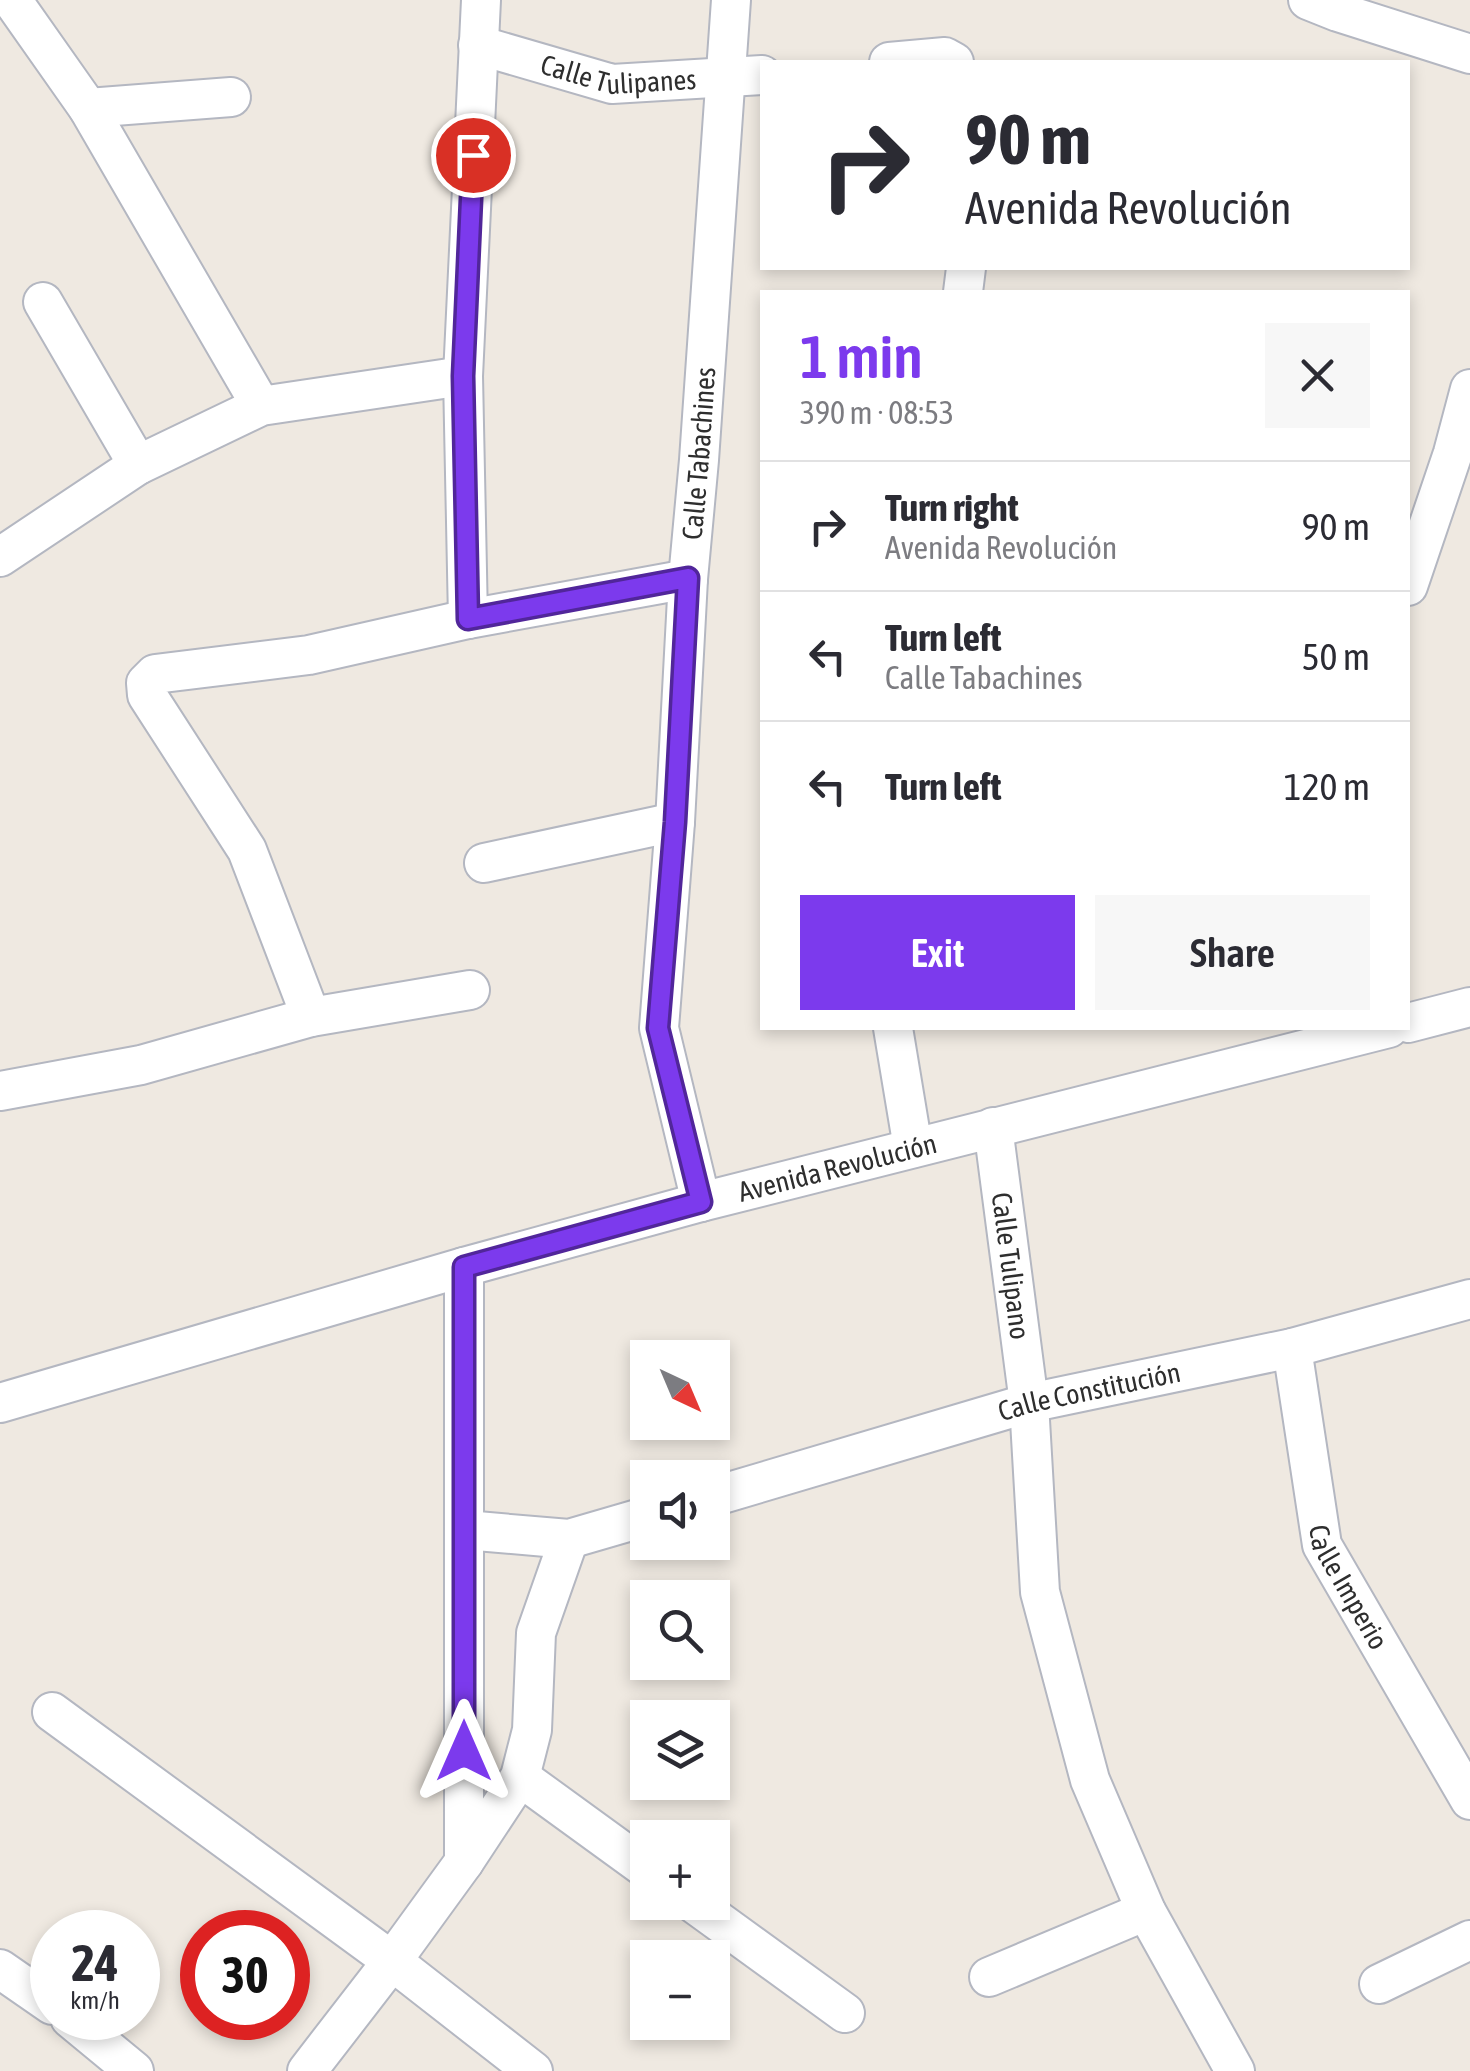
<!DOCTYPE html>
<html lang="en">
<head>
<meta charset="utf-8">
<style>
  body { margin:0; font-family:"Asap Condensed",sans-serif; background:#f7f7f7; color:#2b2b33; height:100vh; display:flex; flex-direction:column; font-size:38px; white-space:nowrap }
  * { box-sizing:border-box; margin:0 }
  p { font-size:32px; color:#7c7c81 }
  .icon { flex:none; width:55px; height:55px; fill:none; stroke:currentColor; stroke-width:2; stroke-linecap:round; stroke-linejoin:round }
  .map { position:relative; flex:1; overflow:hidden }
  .details { position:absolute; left:760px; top:290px; width:650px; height:740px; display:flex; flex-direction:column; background:#fff; border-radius:0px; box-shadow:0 5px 15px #0003 }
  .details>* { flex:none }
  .banner { position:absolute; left:760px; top:60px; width:650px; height:210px; border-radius:0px; box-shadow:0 5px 15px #0003; background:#fff; color:#2b2b33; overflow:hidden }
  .needle { width:65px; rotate:136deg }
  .buttons { position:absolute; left:630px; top:1340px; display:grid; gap:20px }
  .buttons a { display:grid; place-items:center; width:100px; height:100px; border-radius:0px; background:#fff; box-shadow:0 5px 15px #0003; font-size:50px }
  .speed { position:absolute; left:30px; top:1910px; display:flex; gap:20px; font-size:50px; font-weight:700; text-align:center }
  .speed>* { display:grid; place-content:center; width:130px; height:130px; border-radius:50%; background:#fff; box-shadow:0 5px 15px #0003; line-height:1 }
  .speed small { font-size:25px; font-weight:400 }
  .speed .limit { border:15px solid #d22; background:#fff; color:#111 }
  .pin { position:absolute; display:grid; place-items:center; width:85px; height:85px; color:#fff; margin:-42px; border:5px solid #fff; border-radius:50%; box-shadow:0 2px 10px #0007 }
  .me { position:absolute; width:110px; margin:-55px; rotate:0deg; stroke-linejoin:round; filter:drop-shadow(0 0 8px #0008) }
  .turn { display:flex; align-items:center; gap:35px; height:210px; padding:0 40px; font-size:45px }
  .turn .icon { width:130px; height:130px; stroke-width:2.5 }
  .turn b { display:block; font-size:70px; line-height:85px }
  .round { display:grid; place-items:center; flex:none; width:105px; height:105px; border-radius:0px; background:#f7f7f7 }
  .head { display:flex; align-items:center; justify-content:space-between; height:170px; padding:0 40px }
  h1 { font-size:60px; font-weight:600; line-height:75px; color:#7c3aed }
  .cta { display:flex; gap:20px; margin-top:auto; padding:20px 40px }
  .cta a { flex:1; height:115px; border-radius:0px; background:#7c3aed; color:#fff; font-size:40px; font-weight:600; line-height:115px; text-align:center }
  .cta a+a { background:#f7f7f7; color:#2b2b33 }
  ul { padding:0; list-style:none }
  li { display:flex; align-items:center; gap:30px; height:130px; padding:0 40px; border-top:2px solid #e1e1e2 }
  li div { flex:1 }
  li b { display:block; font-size:38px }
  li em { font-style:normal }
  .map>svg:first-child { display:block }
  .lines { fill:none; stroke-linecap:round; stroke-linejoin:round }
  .minor-casing { stroke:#b4b7c1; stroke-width:42 }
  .minor { stroke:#fff; stroke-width:38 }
  .route-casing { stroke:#51269a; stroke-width:25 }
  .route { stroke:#7c3aed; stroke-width:18 }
  .labels { text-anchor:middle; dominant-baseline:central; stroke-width:10; stroke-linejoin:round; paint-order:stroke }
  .street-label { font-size:28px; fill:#2e2e2e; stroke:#fff }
</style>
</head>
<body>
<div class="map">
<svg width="1470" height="2071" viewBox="0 0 1470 2071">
  <rect width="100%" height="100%" fill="#efe9e1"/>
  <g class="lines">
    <g class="minor-casing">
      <g id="minor">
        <polyline points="12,0 88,108 261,406"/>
        <polyline points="1308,0 1338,12 1470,54"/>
        <path id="s1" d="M478,45L612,84L762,75"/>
        <polyline points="889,62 945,57 954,62"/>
        <polyline points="88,108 231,97"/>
        <polyline points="963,292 966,268"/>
        <polyline points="43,302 138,465"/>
        <polyline points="0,557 138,465 261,406 463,376"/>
        <polyline points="1408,586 1453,453 1470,389"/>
        <polyline points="468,619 463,376 481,0"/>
        <polyline points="484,863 675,822"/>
        <polyline points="311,1017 247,850 147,695 146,683 155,674 309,655 468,619 688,579"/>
        <polyline points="1408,1023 1470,1007"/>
        <polyline points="893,1028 913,1148"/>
        <polyline points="0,1091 141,1065 311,1017 470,990"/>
        <path id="s2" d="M993,1127L1029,1403L1040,1592L1090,1780L1146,1911L1235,2071"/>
        <path id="s3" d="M701,1202L659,1028L675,822L688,579L699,460L731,0"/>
        <polyline points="464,1267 464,1862"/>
        <path id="s4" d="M1292,1348L1322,1545L1470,1800"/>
        <path id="s5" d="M0,1403L464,1267L701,1202L1389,1028"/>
        <path id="s6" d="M712,1497L1029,1403L1292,1348L1470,1299"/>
        <polyline points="465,1530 569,1539 648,1516"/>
        <polyline points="52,1712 392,1961 533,2071"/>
        <polyline points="520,1777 648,1870"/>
        <polyline points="692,1902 845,2013"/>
        <polyline points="0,1969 52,2005"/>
        <polyline points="989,1977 1146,1911"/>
        <polyline points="1379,1984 1470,1940"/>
        <polyline points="70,2018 134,2071"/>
        <polyline points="307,2071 392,1961 464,1862 520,1777 532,1730 536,1633 569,1539"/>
      </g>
    </g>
    <use href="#minor" class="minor"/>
  </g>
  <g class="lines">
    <g class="route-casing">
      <polyline id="route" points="464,1751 464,1267 701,1202 658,1028 675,822 688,578 468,619 463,376 473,155"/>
    </g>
    <use href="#route" class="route"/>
  </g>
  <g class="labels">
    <g class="street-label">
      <text stroke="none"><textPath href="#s1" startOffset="145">Calle Tulipanes</textPath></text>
      <text stroke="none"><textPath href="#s3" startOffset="755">Calle Tabachines</textPath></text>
      <text stroke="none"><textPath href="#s5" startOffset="870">Avenida Revolución</textPath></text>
      <text stroke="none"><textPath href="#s2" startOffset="140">Calle Tulipano</textPath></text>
      <text stroke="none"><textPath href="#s6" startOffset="392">Calle Constitución</textPath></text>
      <text stroke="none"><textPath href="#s4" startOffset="248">Calle Imperio</textPath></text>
    </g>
  </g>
</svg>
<div class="buttons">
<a><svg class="needle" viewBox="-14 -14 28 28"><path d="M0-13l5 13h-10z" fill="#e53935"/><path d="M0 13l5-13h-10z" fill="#7c7c81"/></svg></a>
<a><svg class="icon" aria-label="sound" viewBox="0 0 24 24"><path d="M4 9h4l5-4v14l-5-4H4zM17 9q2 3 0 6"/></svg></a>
<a><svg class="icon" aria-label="search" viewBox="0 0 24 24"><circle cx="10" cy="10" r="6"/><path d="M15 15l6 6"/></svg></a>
<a><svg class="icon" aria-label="layers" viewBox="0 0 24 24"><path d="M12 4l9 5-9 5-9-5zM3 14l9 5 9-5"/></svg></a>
<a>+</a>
<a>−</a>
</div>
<div class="speed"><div>24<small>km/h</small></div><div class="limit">30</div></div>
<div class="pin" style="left:473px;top:155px;background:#d93025"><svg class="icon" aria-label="arrive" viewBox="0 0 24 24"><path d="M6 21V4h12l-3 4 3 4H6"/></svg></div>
<svg class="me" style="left:464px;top:1751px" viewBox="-20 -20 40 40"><path d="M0-17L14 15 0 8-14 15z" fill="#7c3aed" stroke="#fff" stroke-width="4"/></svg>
<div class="banner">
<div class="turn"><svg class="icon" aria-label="right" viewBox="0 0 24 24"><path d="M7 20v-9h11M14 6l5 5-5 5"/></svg><div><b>90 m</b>Avenida Revolución</div></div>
</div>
<section class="details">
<div class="head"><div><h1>1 min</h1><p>390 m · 08:53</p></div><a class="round"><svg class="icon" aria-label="close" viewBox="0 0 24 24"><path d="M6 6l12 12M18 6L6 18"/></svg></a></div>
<ul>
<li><svg class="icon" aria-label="right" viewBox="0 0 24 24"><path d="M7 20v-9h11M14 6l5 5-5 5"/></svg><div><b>Turn right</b><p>Avenida Revolución</p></div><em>90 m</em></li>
<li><svg class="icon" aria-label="left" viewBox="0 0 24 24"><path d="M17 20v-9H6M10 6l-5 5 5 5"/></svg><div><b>Turn left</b><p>Calle Tabachines</p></div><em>50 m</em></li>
<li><svg class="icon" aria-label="left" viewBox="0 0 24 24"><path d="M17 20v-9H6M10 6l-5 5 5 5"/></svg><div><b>Turn left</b></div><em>120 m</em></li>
</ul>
<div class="cta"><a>Exit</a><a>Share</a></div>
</section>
</div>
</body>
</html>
